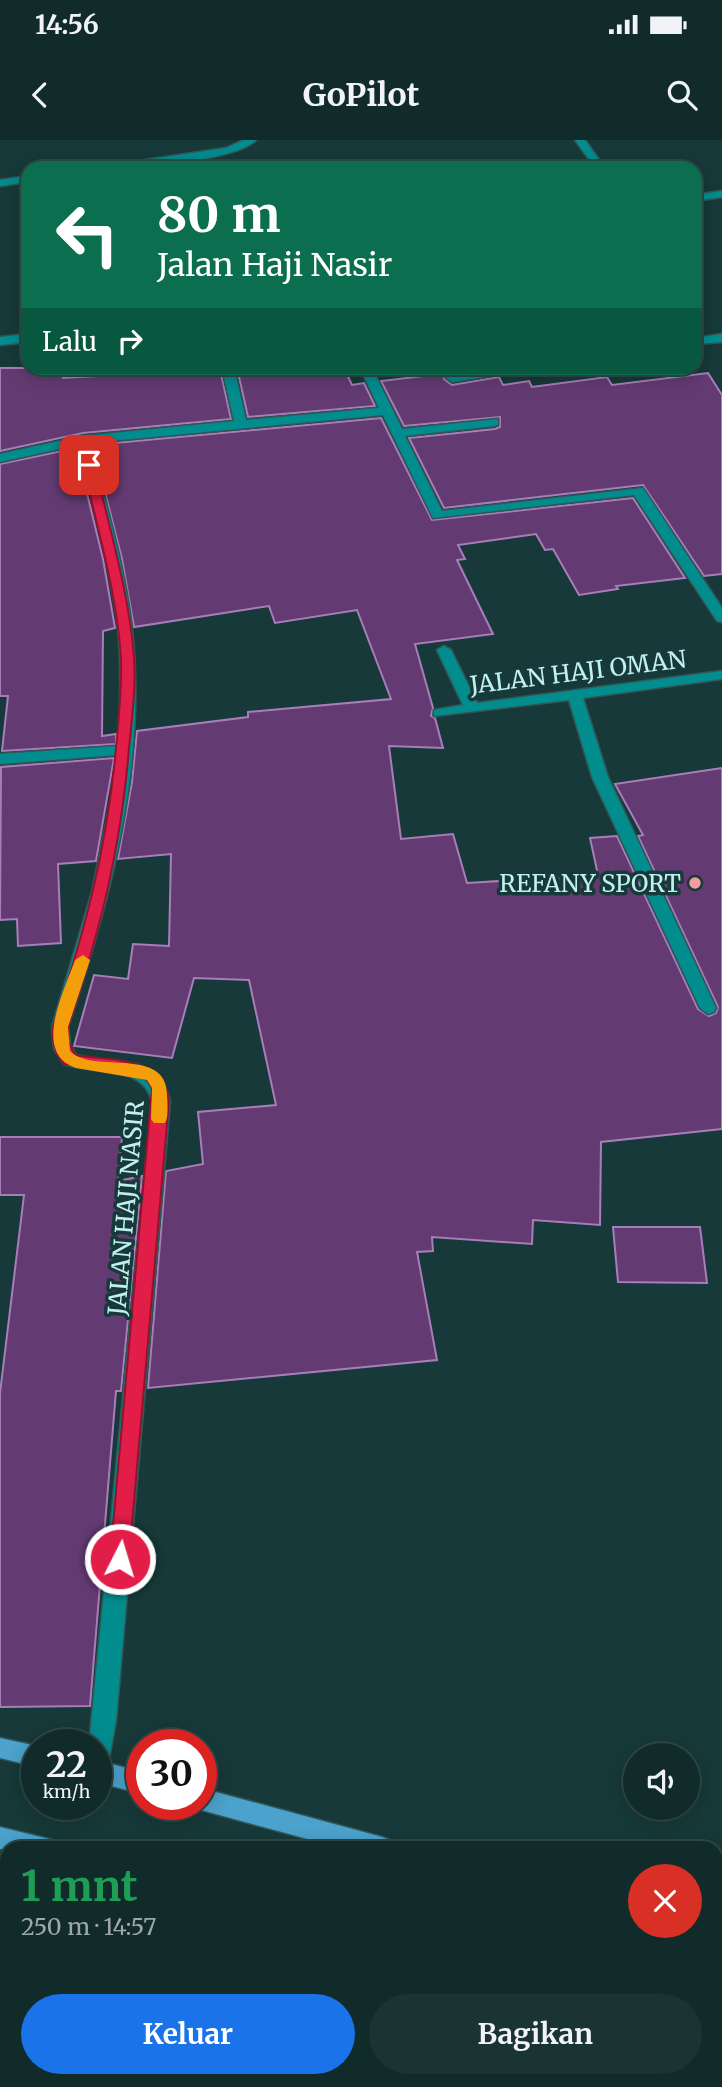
<!DOCTYPE html>
<html lang="id">
<head>
<meta charset="utf-8">
<style>
  body { margin:0; font-family:Merriweather,serif; background:#1a3333; color:#f1f3f6; height:100vh; display:flex; flex-direction:column; font-size:26px; white-space:nowrap }
  * { box-sizing:border-box; margin:0 }
  p { font-size:23px; color:#9ca7a9 }
  .icon { flex:none; width:38px; height:38px; fill:none; stroke:currentColor; stroke-width:2; stroke-linecap:round; stroke-linejoin:round }
  .map { position:relative; flex:1; overflow:hidden }
  .sheet { position:absolute; left:0px; top:1701px; width:723px; height:247px; display:flex; flex-direction:column; background:#112b2b; border-radius:21px 21px 0 0; box-shadow:0 4px 18px #0003,0 0 0 2px #304747 }
  .sheet>* { flex:none }
  .banner { position:absolute; left:21px; top:21px; width:681px; height:214px; border-radius:21px; box-shadow:0 4px 18px #0003,0 0 0 2px #304747; background:#0b6e4f; color:#fff; overflow:hidden }
  .tools { position:absolute; left:623px; top:1603px; display:grid; gap:14px }
  .tools a { display:grid; place-items:center; width:77px; height:77px; border-radius:50%; background:#112b2b; box-shadow:0 4px 18px #0003,0 0 0 2px #304747; font-size:35px }
  .speed { position:absolute; left:21px; top:1589px; display:flex; gap:14px; font-size:35px; font-weight:700; text-align:center }
  .speed>* { display:grid; place-content:center; width:91px; height:91px; border-radius:50%; background:#112b2b; box-shadow:0 4px 18px #0003,0 0 0 2px #304747; line-height:1 }
  .speed small { font-size:18px; font-weight:400 }
  .speed .limit { border:10px solid #d22; background:#fff; color:#111 }
  .pin { position:absolute; display:grid; place-items:center; width:60px; height:60px; color:#fff; margin:-30px; border-radius:14px; box-shadow:0 4px 10px #0006 }
  .me { position:absolute; width:77px; margin:-38px; rotate:5deg; stroke-linejoin:round; filter:drop-shadow(0 0 5px #0008) }
  .turn { display:flex; align-items:center; gap:24px; height:147px; padding:0 21px; font-size:32px }
  .turn .icon { width:91px; height:91px; stroke-width:2.5 }
  .turn b { display:block; font-size:49px; line-height:60px }
  .then { display:flex; align-items:center; height:66px; padding:0 21px; background:#0003; gap:14px; font-size:26px }
  .round { display:grid; place-items:center; flex:none; width:74px; height:74px; border-radius:37px; background:#1a3333 }
  .overview { display:flex; align-items:center; justify-content:space-between; height:119px; padding:0 21px }
  h1 { font-size:42px; font-weight:700; line-height:52px; color:#1e9e55 }
  .action { display:flex; gap:14px; margin-top:auto; padding:14px 21px }
  .action a { flex:1; height:80px; border-radius:42px; background:#1a73e8; color:#fff; font-size:28px; font-weight:700; line-height:80px; text-align:center }
  .action a+a { background:#1a3333; color:#f1f3f6 }
  .status { display:flex; justify-content:space-between; align-items:center; height:49px; padding:0 35px; background:#112b2b; direction:ltr }
  .status svg { height:19px; fill:currentColor }
  header { display:flex; justify-content:space-between; align-items:center; height:91px; padding:0 21px; background:#112b2b; font-size:32px; font-weight:700 }
  .map>svg:first-child { display:block }
  .building { fill:#633b72; stroke:#a87eba; stroke-width:2 }
  .lines { fill:none; stroke-linecap:round; stroke-linejoin:round }
  .lane-casing { stroke:#325656; stroke-width:3 }
  .street-casing { stroke:#325656; stroke-width:3 }
  .primary-casing { stroke:#325656; stroke-width:3 }
  .lane { fill:#018c8e; fill-rule:evenodd }
  .street { fill:#018c8e; fill-rule:evenodd }
  .primary { fill:#4ba2cc; fill-rule:evenodd }
  .route { fill:#e11d48; stroke:#92132f; stroke-width:2 }
  .slow { fill:#f59e0b }
  .poi-dot { fill:#f49aa0; stroke:#173939; stroke-width:2.5 }
  .labels { text-anchor:middle; dominant-baseline:central; stroke-width:7; stroke-linejoin:round; paint-order:stroke }
  .street-label { font-size:24px; fill:#c0f1f0; stroke:#173939 }
  .poi-label { font-size:24px; fill:#c0f1f0; stroke:#173939; text-anchor:end }
</style>
</head>
<body>
<div class="status"><b>14:56</b><svg viewBox="0 0 49 12"><path d="M0 12V9h3v3zM5 12V6h3v6zM10 12V3h3v9zM15 12V0h3v12zM26 1h20v11H26zM47 4h2v5h-2z"/></svg></div>
<header><svg class="icon" aria-label="back" viewBox="0 0 24 24"><path d="M15 5l-7 7 7 7"/></svg>GoPilot<svg class="icon" aria-label="search" viewBox="0 0 24 24"><circle cx="10" cy="10" r="6"/><path d="M15 15l6 6"/></svg></header>
<div class="map">
<svg width="722" height="1947" viewBox="0 0 722 1947">
  <rect width="100%" height="100%" fill="#173939"/>
  <g class="building">
    <polygon points="0,228 62,228 63,238 220,229 231,279 83,293 0,311"/>
    <polygon points="237,228 344,228 352,245 364,243 375,266 248,277"/>
    <polygon points="449,233 444,239 452,245 499,237 503,245 529,241 532,247 607,237 612,245 708,233 722,255 722,434 704,436 643,345 444,368 409,298 495,289 500,287 500,277 404,286 381,241"/>
    <polygon points="381,278 432,380 633,358 685,438 616,446 618,449 579,455 553,409 545,410 536,394 458,405 465,419 457,420 493,494 415,504 433,568 431,576 435,578 443,608 389,606 401,699 453,694 467,743 598,735 590,698 617,696 698,869 709,876 716,873 718,867 638,696 643,695 615,644 722,628 722,989 601,1002 600,1085 533,1080 532,1104 432,1097 433,1111 417,1112 437,1220 148,1248 166,1031 203,1024 198,972 276,965 249,840 194,838 172,918 74,906 94,835 128,839 133,804 169,806 171,714 118,719 132,642 137,591 248,577 248,572 391,559 357,470 275,483 269,466 134,487 122,419 93,305"/>
    <polygon points="76,308 103,419 115,488 103,491 102,596 116,594 116,604 2,611 8,556 0,556 0,324"/>
    <polygon points="114,618 96,721 58,724 61,803 18,806 17,779 0,780 1,627"/>
    <polygon points="0,997 122,997 118,1041 142,1036 121,1251 116,1251 90,1566 0,1567 0,1253 24,1055 0,1055"/>
    <polygon points="613,1087 700,1087 707,1143 618,1142"/>
  </g>
  <g class="lines">
    <g class="lane-casing">
      <polygon id="lane" points="497,228 523,228 517,232 452,242 446,238 452,234"/>
    </g>
    <g class="street-casing">
      <g id="street">
        <path d="M244,0H256C236,21 137,28 106,28L111,25L226,8Z"/>
        <polygon points="575,0 585,0 605,28 595,28"/>
        <polygon points="28,36 28,42 0,46 0,40"/>
        <polygon points="722,51 722,57 695,61 695,55"/>
        <polygon points="28,194 28,202 0,205 0,197"/>
        <polygon points="722,194 722,202 695,204 695,198"/>
        <path d="M222,228H234L246,280L379,268L360,228H372L402,289L498,279V285L494,286L405,296L442,371L643,348L722,468V482L717,481L634,355L433,378L383,275L90,303C106,365 125,427 132,490C147,625 110,760 68,887L70,905L76,915C115,924 156,913 170,961L116,1580L107,1630L104,1637L96,1640V1605H89L152,961C142,924 95,934 64,924L54,909L52,887L92,752L111,659L117,615L0,624V614L118,606C120,567 122,527 118,488C110,426 93,366 78,305L0,322V314L83,296L234,281Z"/>
        <polygon points="444,506 451,510 477,563 722,531 722,539 583,558 608,637 716,868 714,872 708,874 700,868 592,637 569,560 434,576 434,570 463,565 437,510"/>
      </g>
    </g>
    <g class="primary-casing">
      <g id="primary">
        <polygon points="0,1598 37,1606 37,1627 0,1618"/>
        <polygon points="96,1620 142,1632 142,1654 96,1642"/>
        <polygon points="201,1648 382,1697 390,1700 393,1708 341,1708 201,1670 192,1664 201,1664"/>
        <polygon points="0,1687 53,1700 56,1708 0,1709"/>
        <polygon points="716,1791 722,1792 722,1816 716,1815"/>
        <polygon points="716,1878 722,1879 722,1903 716,1902"/>
      </g>
    </g>
    <use href="#lane" class="lane"/>
    <use href="#street" class="street"/>
    <use href="#primary" class="primary"/>
  </g>
  <path class="route" d="M89,321L95,325C109,388 129,452 134,517C136,547 132,578 129,608C121,709 100,791 68,887V901L75,915C111,921 164,916 169,961L129,1419L126,1424L120,1427L113,1424L110,1419L152,948L147,940L138,936L64,924C54,912 52,903 53,887C85,791 107,709 116,608C119,578 122,548 121,518C117,453 97,388 83,325Z"/>
  <path class="slow" d="M83,815L90,820L68,887L70,911C93,935 168,905 167,956C167,965 169,975 165,983H154L151,979L152,948L147,940L76,928C31,913 65,850 75,820Z"/>
  <circle class="poi-dot" cx="695" cy="743" r="7"/>
  <g class="labels">
    <g class="street-label">
      <text transform="translate(578 532) rotate(-7)">JALAN HAJI OMAN</text>
      <text transform="translate(126 1068) rotate(-85)">JALAN HAJI NASIR</text>
    </g>
    <g class="poi-label">
      <text x="681" y="743">REFANY SPORT</text>
    </g>
  </g>
</svg>
<div class="tools">
<a><svg class="icon" aria-label="sound" viewBox="0 0 24 24"><path d="M4 9h4l5-4v14l-5-4H4zM17 9q2 3 0 6"/></svg></a>
</div>
<div class="speed"><div>22<small>km/h</small></div><div class="limit">30</div></div>
<div class="pin" style="left:89px;top:325px;background:#d93025"><svg class="icon" aria-label="arrive" viewBox="0 0 24 24"><path d="M6 21V4h12l-3 4 3 4H6"/></svg></div>
<svg class="me" style="left:120px;top:1419px" viewBox="-20 -20 40 40"><circle r="17" fill="#e11d48" stroke="#fff" stroke-width="3"/><path d="M0-11L8 9 0 5-8 9z" fill="#fff"/></svg>
<div class="banner">
<div class="turn"><svg class="icon" aria-label="left" viewBox="0 0 24 24"><path d="M17 20v-9H6M10 6l-5 5 5 5"/></svg><div><b>80 m</b>Jalan Haji Nasir</div></div>
<div class="then">Lalu<svg class="icon" aria-label="right" viewBox="0 0 24 24"><path d="M7 20v-9h11M14 6l5 5-5 5"/></svg></div>
</div>
<section class="sheet">
<div class="overview"><div><h1>1 mnt</h1><p>250 m · 14:57</p></div><a class="round" style="background:#d93025;color:#fff"><svg class="icon" aria-label="close" viewBox="0 0 24 24"><path d="M6 6l12 12M18 6L6 18"/></svg></a></div>
<div class="action"><a>Keluar</a><a>Bagikan</a></div>
</section>
</div>
</body>
</html>
